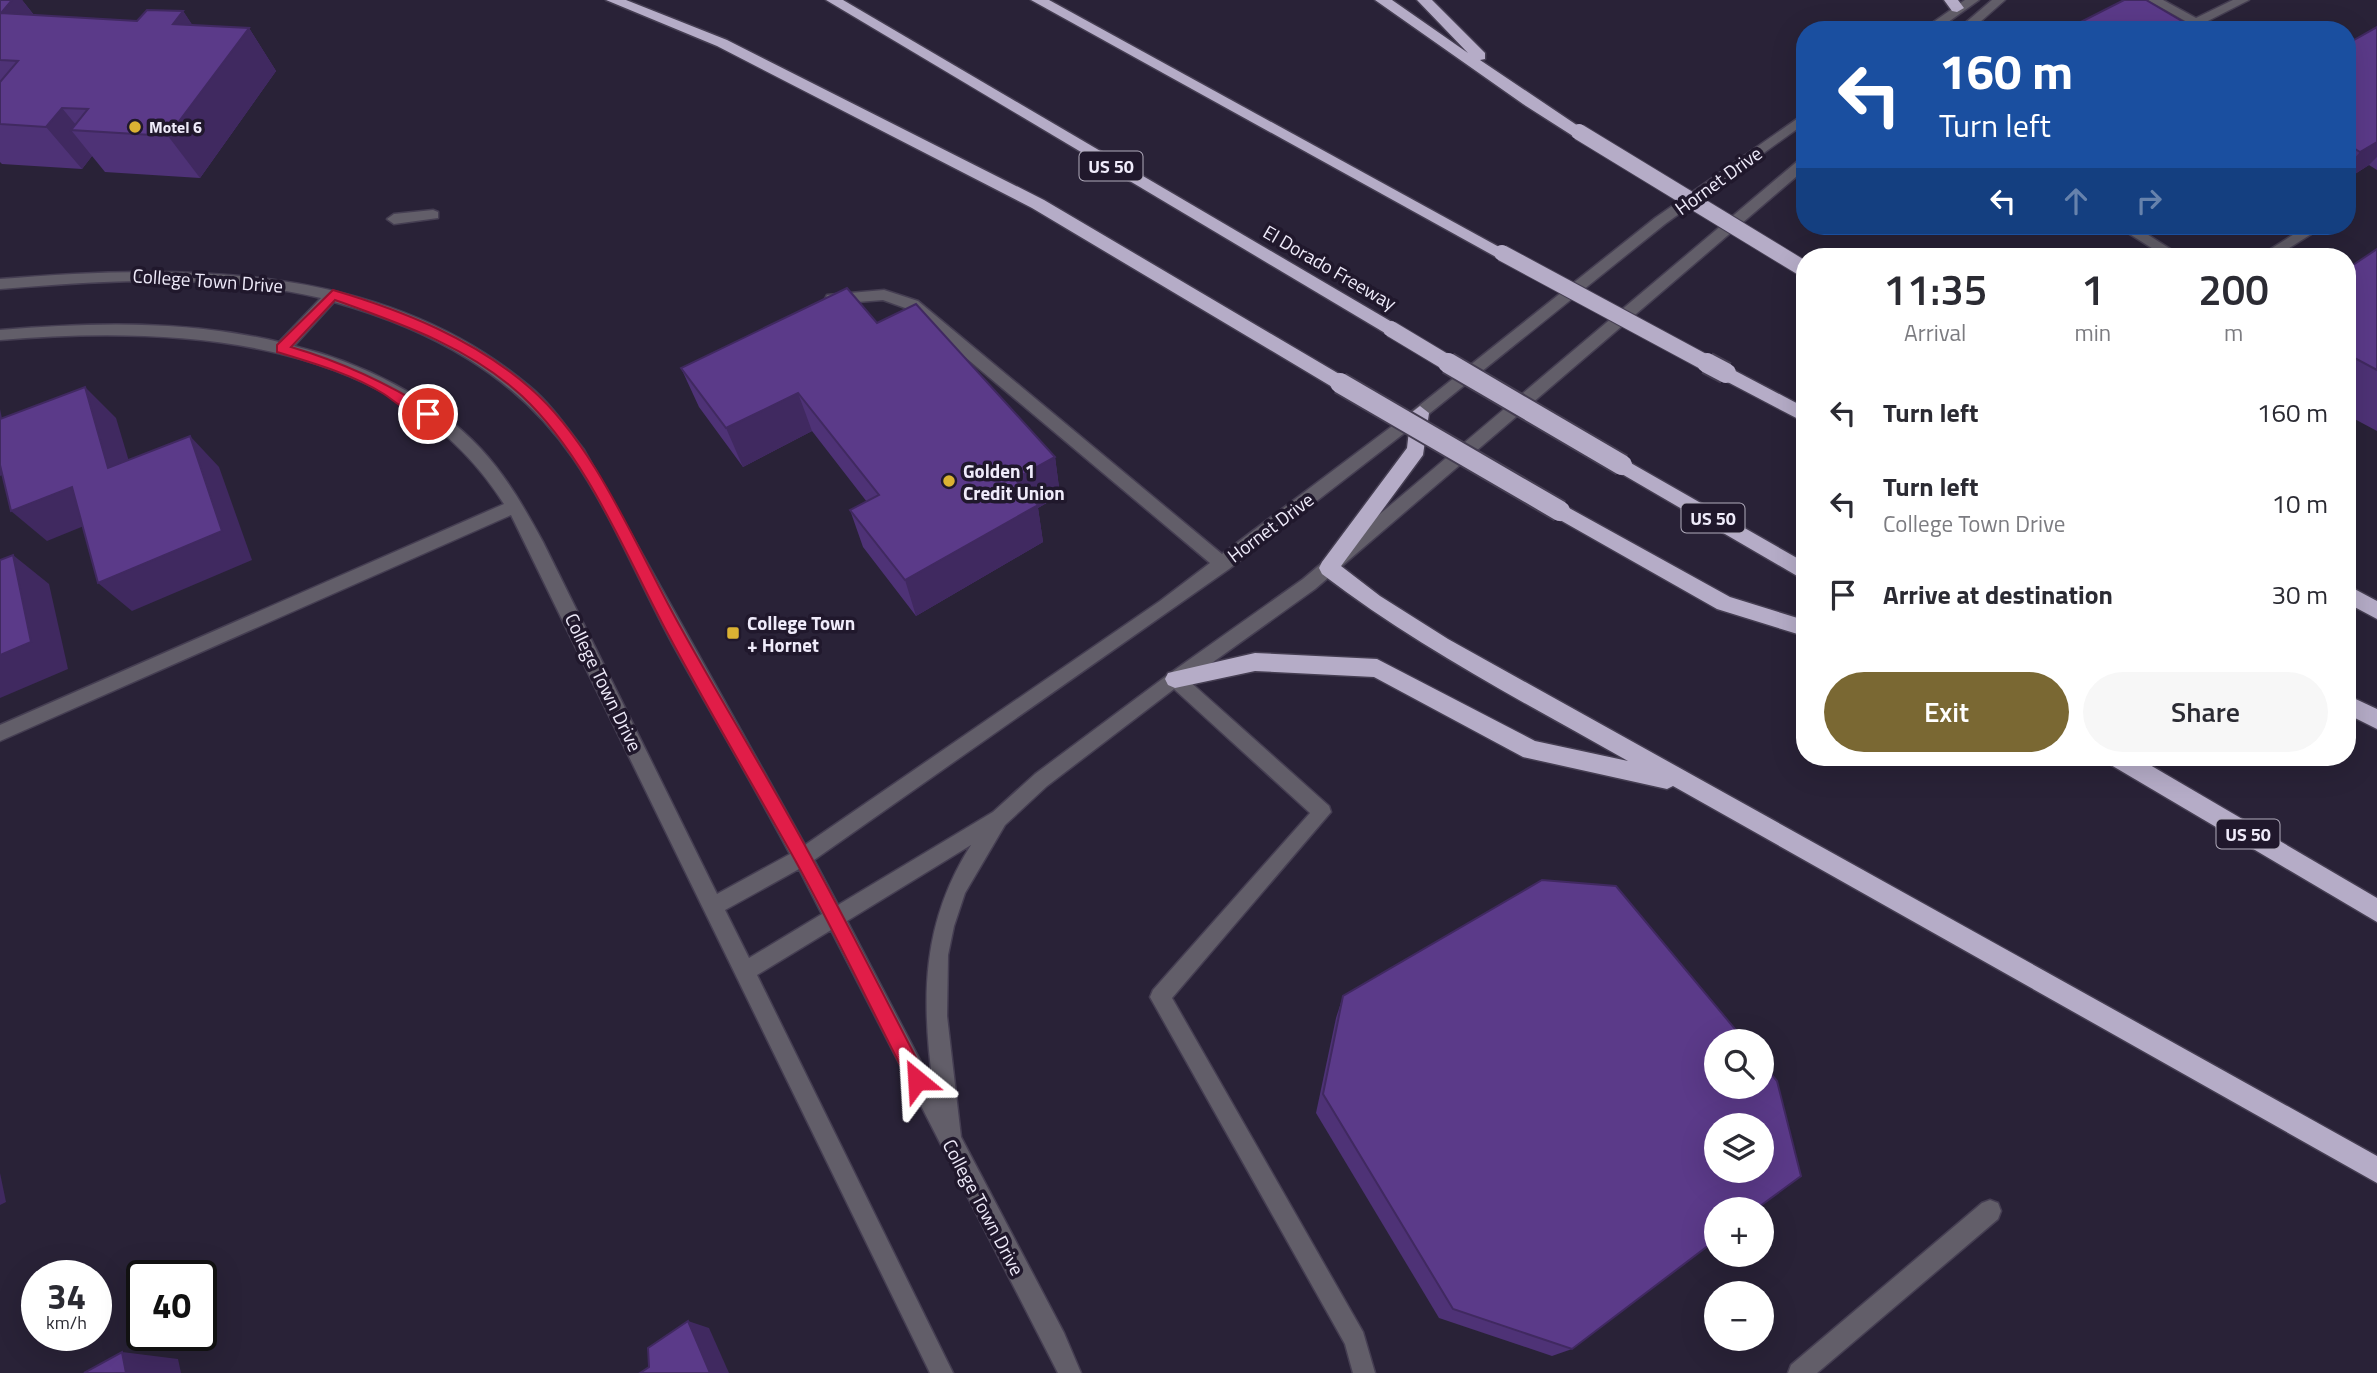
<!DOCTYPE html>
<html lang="en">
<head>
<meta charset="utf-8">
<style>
  body { margin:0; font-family:"Titillium Web",sans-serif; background:#f7f7f7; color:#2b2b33; height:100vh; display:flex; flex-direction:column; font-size:26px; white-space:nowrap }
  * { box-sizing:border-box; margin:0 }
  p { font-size:23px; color:#7c7c81 }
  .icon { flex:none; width:38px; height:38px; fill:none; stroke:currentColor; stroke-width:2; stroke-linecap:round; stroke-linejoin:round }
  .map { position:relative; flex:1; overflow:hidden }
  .panel { position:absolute; left:1796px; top:248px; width:560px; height:518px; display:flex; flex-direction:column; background:#fff; border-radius:28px; box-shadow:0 7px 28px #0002 }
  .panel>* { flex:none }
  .top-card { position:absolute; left:1796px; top:21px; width:560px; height:214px; border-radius:28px; box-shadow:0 7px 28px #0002; background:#1a4fa0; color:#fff; overflow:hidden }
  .buttons { position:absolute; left:1704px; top:1029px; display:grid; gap:14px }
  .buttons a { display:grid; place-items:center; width:70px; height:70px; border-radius:50%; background:#fff; box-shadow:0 7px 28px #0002; font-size:35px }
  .speed { position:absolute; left:21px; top:1260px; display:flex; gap:14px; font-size:35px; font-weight:700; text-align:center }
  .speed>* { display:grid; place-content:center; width:91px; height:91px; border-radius:50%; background:#fff; box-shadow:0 7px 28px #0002; line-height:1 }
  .speed small { font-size:18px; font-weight:400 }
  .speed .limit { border:4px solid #111; border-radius:10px; background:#fff; color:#111 }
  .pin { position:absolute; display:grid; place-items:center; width:60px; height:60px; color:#fff; margin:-30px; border:4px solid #fff; border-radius:50%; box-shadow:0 2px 7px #0007 }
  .me { position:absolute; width:77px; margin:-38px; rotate:333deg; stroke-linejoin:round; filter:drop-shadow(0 0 5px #0008) }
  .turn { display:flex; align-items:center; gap:24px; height:147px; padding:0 28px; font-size:32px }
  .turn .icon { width:91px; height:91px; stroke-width:2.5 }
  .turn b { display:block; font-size:49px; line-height:60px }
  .lanes { display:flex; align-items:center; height:66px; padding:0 28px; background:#0003; justify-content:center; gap:35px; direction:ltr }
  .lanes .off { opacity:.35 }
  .eta { display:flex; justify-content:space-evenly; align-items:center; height:119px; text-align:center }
  .eta b { font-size:42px; font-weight:600; line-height:49px }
  .cta { display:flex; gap:14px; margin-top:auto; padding:14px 28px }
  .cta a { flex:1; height:80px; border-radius:42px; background:#7a6833; color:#fff; font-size:28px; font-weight:600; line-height:80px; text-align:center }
  .cta a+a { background:#f7f7f7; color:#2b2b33 }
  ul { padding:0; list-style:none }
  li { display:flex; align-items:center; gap:21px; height:91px; padding:0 28px }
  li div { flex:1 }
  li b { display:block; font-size:26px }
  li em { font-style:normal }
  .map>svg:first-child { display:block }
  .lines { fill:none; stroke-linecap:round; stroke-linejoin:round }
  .minor-casing { stroke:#453e52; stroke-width:3 }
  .highway-casing { stroke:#453e52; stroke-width:3 }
  .minor { fill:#625e69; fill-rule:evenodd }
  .highway { fill:#b5acc7; fill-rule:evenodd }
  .highway-bridge-far1-casing { stroke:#453e52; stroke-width:18; stroke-linecap:butt }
  .highway-bridge-casing { stroke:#453e52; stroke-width:24; stroke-linecap:butt }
  .highway-bridge-far1 { stroke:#b5acc7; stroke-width:16 }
  .highway-bridge { stroke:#b5acc7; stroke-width:20 }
  .wall { fill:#4e3276 }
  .shaded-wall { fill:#402960 }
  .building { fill:#5b3a89; stroke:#402960; stroke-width:2; fill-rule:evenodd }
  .route { fill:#e11d48; stroke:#92132f; stroke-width:2 }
  .poi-dot { fill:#dbb233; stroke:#20182c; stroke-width:2.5 }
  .labels { text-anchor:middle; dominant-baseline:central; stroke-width:7; stroke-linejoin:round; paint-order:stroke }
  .far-poi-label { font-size:16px; font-weight:bold; fill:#efebfa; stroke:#20182c; text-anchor:start }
  .shield { fill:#20182c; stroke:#b1acbc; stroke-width:2 }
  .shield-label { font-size:18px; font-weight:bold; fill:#efebfa }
  .street-label { font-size:19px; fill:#efebfa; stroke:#20182c }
  .poi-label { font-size:19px; font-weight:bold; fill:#efebfa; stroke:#20182c; text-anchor:start }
</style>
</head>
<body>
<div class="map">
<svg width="2377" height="1373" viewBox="0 0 2377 1373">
  <rect width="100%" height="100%" fill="#292237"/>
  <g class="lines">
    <g class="minor-casing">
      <g id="minor">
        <polygon points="1965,0 1979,0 1937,30 1922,30"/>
        <polygon points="1992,0 2005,0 1971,30 1957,30"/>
        <polygon points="2148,0 2163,0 2196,18 2233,0 2249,0 2196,27"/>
        <path d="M1804,114V124L1665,224L1425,417L1229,569L814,860L838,905L993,812L1035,774L1169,674L1303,579L1799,160L1804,159V170L1315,589L1188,680L1329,806L1331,812L1172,998L1363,1332L1375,1373H1353L1345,1344L1150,997L1153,990L1310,813L1174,689L1047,786L1005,825L965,893L954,926L948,955L947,1016L961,1137L1064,1333L1081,1373H1058L831,930L757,975L953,1373H930L511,515L0,741V725L504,504C398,336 178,325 0,340V330C94,322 187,320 279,342L321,298C216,273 107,280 0,289V279C181,264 383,262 529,386C551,404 567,428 584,450L805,845L1160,601L1210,563L908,309L883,300L832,304L825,299L827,295L884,290L918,301L1222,554L1415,409L1655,218ZM334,302C430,329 515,374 573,458C612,515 638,580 671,641C710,712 752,782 790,854L717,894L543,542C525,509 507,477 481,449C433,398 361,362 294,346ZM971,845C922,922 921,997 933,1085L847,921ZM799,869L822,914L749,958L725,910Z"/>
        <polygon points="433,210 438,212 438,218 394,224 387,219 394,214"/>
        <polygon points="2117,226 2134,226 2183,257 2166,257"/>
        <polygon points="2307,226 2324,226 2275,257 2258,257"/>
        <polygon points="1990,1200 1998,1203 2001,1211 1998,1219 1817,1373 1788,1373 1791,1365 1982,1203"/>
      </g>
    </g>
    <g class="highway-casing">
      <g id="highway">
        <polygon points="606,0 626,0 727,40 1044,200 1346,378 1349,383 1340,390 1334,388 1032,208 717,46"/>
        <polygon points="826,0 843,0 1397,325 1400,329 1397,333 1385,333"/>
        <polygon points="1031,0 1049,0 1510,253 1508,257 1496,257"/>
        <polygon points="1375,0 1392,0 1468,53 1417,0 1432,0 1485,53 1485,59 1480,60 1587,132 1585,136 1573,136 1523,104"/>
        <polygon points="1944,0 1958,0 1964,8 1957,12 1952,11"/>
        <polygon points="1726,366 1804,407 1804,422 1720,378 1717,373 1720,368"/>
        <path d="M1420,406L1429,413L1423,455L1341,566L1380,596L1448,639L2377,1156V1183L1673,786L1667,789L1523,757L1374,677L1255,671L1175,688L1168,685L1165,679L1168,673L1255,653L1377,659L1535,741L1628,761C1524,702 1417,647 1322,574L1319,568L1322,562L1407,448L1411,413Z"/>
        <polygon points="1622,458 1804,562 1804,580 1615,470 1613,465"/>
        <polygon points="1560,503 1730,597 1804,620 1804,636 1717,609 1553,516 1550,511 1553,506"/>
        <polygon points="2347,585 2377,601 2377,619 2347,603"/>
        <polygon points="2347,695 2377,709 2377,729 2347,714"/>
        <polygon points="2108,758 2138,758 2377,898 2377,922 2111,765"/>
      </g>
    </g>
    <use href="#minor" class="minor"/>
    <use href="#highway" class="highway"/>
    <g class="highway-bridge-far1-casing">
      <g id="highway-bridge-far1">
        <polyline points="1579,132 1804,269"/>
        <polyline points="1502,253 1710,365"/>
        <polyline points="1391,329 1451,365"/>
      </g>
    </g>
    <g class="highway-bridge-casing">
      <g id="highway-bridge">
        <polyline points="1448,363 1622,465"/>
        <polyline points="1707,363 1726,373"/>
        <polyline points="1340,383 1560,511"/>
      </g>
    </g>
    <use href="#highway-bridge-far1" class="highway-bridge-far1"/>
    <use href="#highway-bridge" class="highway-bridge"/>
  </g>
  <g class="wall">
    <polygon points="0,0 22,0 34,15 137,21 183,11 192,25 249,28 276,71 200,178 105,172 92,156 82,169 2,164 0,162"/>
    <polygon points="2377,27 2377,170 2369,165 2347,179 2347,44"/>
    <polygon points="2377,249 2377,431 2347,415 2347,269"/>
    <polygon points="877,323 1055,457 1060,495 1038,508 1043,542 916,616 863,547 850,510 867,502 812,431 743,467 699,407 681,368"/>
    <polygon points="1343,996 1572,1349 1552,1356 1439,1318 1316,1113 1336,1018"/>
  </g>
  <g class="shaded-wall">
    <polygon points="12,0 22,0 51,37 1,13"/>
    <polygon points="183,11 212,54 173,24"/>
    <polygon points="249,28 276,71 200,178 168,136"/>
    <polygon points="62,108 81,131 71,130 92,156 82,169 46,127"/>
    <polygon points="2377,142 2377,157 2369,165 2347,179 2347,167 2360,152"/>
    <polygon points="85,387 116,418 140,498 108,468"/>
    <polygon points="798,393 812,431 743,467 726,428"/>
    <polygon points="0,409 13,471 0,476"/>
    <polygon points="190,436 219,467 252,560 132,611 98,583"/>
    <polygon points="1055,457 1060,495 1038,508 1043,542 916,616 905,580 1015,479"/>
    <polygon points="72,487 106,517 47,541 11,511"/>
    <polygon points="13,555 49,584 68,669 0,698 0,655"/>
    <polygon points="0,1173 6,1202 0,1205"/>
    <polygon points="688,1321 709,1328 729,1373 710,1373"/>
    <polygon points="122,1352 178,1359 181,1373 126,1373"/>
  </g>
  <g class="building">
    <polygon points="0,0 12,0 1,13 137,21 147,10 183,11 173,24 249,28 168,136 71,130 88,109 62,108 46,127 0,124 0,82 18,61 0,60"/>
    <polygon points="2124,0 2146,0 2197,30 2065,30"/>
    <polygon points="2377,27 2377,142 2360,152 2347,144 2347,44"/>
    <polygon points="2377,249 2377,370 2347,354 2347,269"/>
    <polygon points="847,288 877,323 916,304 1055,457 1015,479 1038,505 905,580 850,510 879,495 798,393 726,428 681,368"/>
    <polygon points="85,387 108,468 190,436 222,531 98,583 72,487 11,511 0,465 0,419"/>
    <polygon points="13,555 31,642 0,655 0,560"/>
    <path d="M1542,880L1616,886L1745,1041H1717V1087H1762V1063L1777,1081L1801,1176L1756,1209H1717V1239L1572,1349L1453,1309L1323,1094L1343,996ZM1717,1125H1762V1171H1717Z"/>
    <polygon points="688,1321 710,1373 640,1373 649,1367 648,1348"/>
    <polygon points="122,1352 126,1373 84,1373"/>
  </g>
  <path class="route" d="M333,290C404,311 474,339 530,388C597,446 638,552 681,628C723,704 768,777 809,853C849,926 886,1000 924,1073L927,1080L924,1086L917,1089L911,1086C872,1011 836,934 795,860C753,785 709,711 668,634C626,556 588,458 522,396C469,347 402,324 335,300L291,347C342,362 387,383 432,411V418C418,422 396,402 384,394C352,374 313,363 277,352V345Z"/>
  <g class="poi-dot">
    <circle cx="135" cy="127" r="7"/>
    <circle cx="949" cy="481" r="7"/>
    <rect x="726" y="626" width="14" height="14" rx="3.5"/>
  </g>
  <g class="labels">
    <g class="far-poi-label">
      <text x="149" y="127">Motel 6</text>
    </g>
    <g class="shield">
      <rect x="1079.5" y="151.5" width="63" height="29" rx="5"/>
      <rect x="1681.5" y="503.5" width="63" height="29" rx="5"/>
      <rect x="2216.5" y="819.5" width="63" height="29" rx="5"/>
    </g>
    <g class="shield-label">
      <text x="1111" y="166">US 50</text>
      <text x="1713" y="518">US 50</text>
      <text x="2248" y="834">US 50</text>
    </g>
    <g class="street-label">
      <text transform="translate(1718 180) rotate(-36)">Hornet Drive</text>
      <text transform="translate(1330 267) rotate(30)">El Dorado Freeway</text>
      <text transform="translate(208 280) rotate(4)">College Town Drive</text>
      <text transform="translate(1270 527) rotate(-37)">Hornet Drive</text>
      <text transform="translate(604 682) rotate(64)">College Town Drive</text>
      <text transform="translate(984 1207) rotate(62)">College Town Drive</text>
    </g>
    <g class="poi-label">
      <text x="963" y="470">Golden 1<tspan x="963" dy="22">Credit Union</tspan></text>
      <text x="747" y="622">College Town<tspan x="747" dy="22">+ Hornet</tspan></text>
    </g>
  </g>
</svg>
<div class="buttons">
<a><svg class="icon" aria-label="search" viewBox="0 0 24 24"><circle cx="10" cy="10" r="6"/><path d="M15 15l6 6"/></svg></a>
<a><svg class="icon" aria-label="layers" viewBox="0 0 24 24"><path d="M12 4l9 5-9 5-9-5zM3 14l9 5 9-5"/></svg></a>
<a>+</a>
<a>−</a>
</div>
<div class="speed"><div>34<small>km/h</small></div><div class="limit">40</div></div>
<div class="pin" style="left:428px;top:414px;background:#d93025"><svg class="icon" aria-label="arrive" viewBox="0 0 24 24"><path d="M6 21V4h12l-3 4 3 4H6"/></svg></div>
<svg class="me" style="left:917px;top:1080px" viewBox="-20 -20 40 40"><path d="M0-17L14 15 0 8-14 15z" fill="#e11d48" stroke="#fff" stroke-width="4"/></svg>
<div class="top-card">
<div class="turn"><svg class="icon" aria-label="left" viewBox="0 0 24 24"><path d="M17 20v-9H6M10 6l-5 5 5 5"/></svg><div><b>160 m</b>Turn left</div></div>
<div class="lanes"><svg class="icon" aria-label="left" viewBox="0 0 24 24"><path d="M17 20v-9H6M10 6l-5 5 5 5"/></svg><svg class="icon off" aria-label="ahead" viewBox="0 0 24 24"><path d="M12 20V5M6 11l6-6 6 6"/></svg><svg class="icon off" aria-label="right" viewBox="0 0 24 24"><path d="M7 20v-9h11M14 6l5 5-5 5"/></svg></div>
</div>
<section class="panel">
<div class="eta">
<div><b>11:35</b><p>Arrival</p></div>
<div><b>1</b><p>min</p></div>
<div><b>200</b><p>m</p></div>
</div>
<ul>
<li><svg class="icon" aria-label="left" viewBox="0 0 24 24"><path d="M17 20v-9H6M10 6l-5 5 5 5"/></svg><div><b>Turn left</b></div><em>160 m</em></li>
<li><svg class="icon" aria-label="left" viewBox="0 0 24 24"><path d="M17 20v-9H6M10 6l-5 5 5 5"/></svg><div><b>Turn left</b><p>College Town Drive</p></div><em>10 m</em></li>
<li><svg class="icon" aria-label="arrive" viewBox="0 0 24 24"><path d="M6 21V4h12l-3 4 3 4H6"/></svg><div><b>Arrive at destination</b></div><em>30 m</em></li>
</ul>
<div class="cta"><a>Exit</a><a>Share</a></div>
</section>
</div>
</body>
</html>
